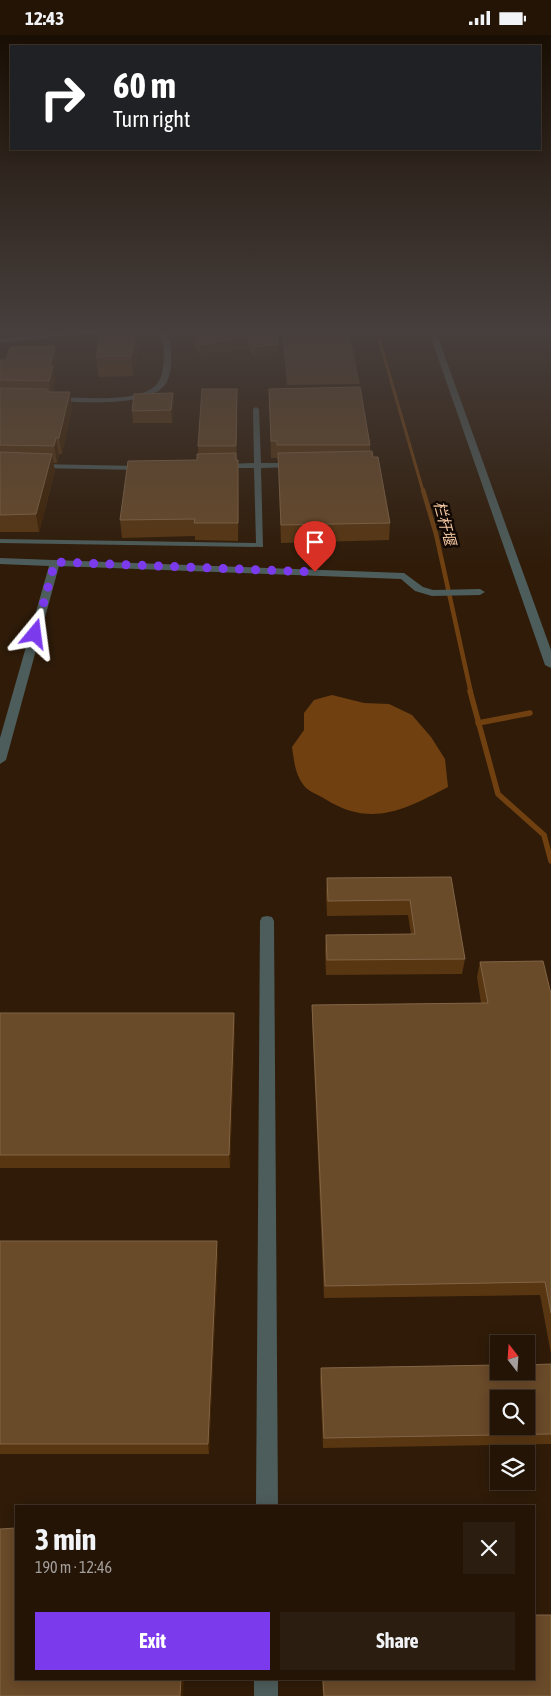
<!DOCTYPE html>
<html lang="en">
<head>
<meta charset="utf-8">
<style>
  body { margin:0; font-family:"Asap Condensed","Noto Sans SC",sans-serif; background:#2b1d10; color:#f1f3f6; height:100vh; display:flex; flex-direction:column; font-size:19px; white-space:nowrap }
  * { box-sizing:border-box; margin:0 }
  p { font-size:16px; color:#a39e9b }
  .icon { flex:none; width:28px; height:28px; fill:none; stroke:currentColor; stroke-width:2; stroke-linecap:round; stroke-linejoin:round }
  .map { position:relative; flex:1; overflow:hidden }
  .details { position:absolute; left:15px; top:1470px; width:520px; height:175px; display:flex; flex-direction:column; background:#231406; border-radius:0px; box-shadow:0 2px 12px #0003,0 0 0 1px #403328 }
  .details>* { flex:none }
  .banner { position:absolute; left:10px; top:10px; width:531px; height:105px; border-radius:0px; box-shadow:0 2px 12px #0003,0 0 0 1px #403328; background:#202124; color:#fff; overflow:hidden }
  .needle { width:32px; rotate:343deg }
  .controls { position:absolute; left:490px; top:1300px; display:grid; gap:10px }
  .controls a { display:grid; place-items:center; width:45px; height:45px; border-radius:0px; background:#231406; box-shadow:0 2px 12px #0003,0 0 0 1px #403328; font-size:25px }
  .pin { position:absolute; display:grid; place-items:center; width:42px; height:42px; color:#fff; margin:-51px -21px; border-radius:50% 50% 50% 0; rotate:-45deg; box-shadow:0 0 5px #0007 }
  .pin .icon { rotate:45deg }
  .me { position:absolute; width:55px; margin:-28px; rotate:16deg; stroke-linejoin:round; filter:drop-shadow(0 0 4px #0008) }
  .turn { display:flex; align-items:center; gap:18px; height:105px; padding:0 20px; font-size:22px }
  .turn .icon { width:65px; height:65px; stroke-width:2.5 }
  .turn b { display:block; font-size:35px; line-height:42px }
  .round { display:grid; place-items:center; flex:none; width:52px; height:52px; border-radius:0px; background:#2b1d10 }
  .head { display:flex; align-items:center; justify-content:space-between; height:85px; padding:0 20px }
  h1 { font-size:30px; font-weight:700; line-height:38px }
  .primary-button { display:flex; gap:10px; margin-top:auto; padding:10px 20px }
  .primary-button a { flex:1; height:58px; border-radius:0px; background:#7c3aed; color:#fff; font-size:20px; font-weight:700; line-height:58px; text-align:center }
  .primary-button a+a { background:#2b1d10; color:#f1f3f6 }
  .status { display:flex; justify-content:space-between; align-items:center; height:35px; padding:0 25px; background:#231406; direction:ltr }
  .status svg { height:14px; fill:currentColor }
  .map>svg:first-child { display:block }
  .green { fill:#5b3f27 }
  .forest { fill:#704010 }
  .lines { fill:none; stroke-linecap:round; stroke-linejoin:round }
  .stream-far2 { stroke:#704010; stroke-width:3 }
  .stream-far1 { stroke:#704010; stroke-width:4.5 }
  .stream { stroke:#704010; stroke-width:5.5 }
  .service { fill:#4d5d5b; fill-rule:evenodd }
  .minor { fill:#4d5d5b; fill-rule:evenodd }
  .tertiary { fill:#4d5d5b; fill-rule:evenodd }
  .wall { fill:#583612 }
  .shaded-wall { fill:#402304 }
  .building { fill:#694a29; stroke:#816547; fill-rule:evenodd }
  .route { stroke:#7c3aed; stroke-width:9; stroke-dasharray:0 16.2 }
  .labels { text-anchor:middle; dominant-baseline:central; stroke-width:5; stroke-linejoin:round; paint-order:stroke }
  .far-water-label { font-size:15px; font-style:italic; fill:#f5c8a3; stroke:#110803 }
</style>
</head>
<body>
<div class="status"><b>12:43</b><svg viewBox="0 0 49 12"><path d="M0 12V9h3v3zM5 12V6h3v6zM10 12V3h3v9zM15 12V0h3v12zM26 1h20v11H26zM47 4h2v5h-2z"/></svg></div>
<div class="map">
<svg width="551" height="1661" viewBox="0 0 551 1661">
  <rect width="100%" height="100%" fill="#2f1b08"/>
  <polygon class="green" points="282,297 349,297 360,349 287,350"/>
  <path class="forest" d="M332,660L364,668L389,669L412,680L431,702L445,724L448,752C404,775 371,793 325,764C319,760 310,757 305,752C295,740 294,726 292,712L304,695V678L314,665Z"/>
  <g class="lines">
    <polyline class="stream-far2" points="377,297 423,456"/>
    <polyline class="stream-far1" points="423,455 436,499 471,658"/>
    <g class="stream">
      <polyline points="470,656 498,759 544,800 551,826"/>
      <polyline points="478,688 530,678"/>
    </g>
    <g class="service">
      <polygon points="256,372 259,374 261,428 293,428 297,430 293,432 261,433 263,512 0,508 0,504 256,508 254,433 224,433 220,431 224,429 254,428 253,374"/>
      <polygon points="36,429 141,431 145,433 141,435 39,433 36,433"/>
    </g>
    <g class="minor">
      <polygon points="70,297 100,297 0,308 0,304"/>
      <path d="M159,297H166C171,309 172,318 171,331C170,339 168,347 163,352C144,372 79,367 53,366L49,364L53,362C78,362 138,369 156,350C161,345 162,338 163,332C165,319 164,309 159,297Z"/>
      <polygon points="0,523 404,538 423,552 433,555 480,554 485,557 480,560 432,561 415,556 401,544 59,531 6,725 0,729 0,703 49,531 0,529"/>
      <polygon points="267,881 272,882 274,886 278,1471 256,1471 260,886 262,882"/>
      <rect x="254" y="1644" width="24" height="17"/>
    </g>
    <polygon class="tertiary" points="429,297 436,297 551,615 551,633 545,630"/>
  </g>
  <g class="wall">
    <polygon points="101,297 139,297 140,306 133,341 98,342 96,322"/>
    <polygon points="186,297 276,297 278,321 255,324 248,313 201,322"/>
    <polygon points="0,325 57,327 54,338 55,346 53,357 72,373 62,419 59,419 57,428 53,428 55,436 39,497 0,497"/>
    <polygon points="237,354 237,425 239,442 238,506 195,505 195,501 122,503 120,485 197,425 198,419 198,411"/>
    <polygon points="269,354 370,410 370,416 373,422 390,488 389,505 281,508 278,427 277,423 271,423"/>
    <polygon points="174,371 172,388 133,388 132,376"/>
    <polygon points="451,842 465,924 462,939 326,940 325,914 326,900 411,899 408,880 327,881 326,858 327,843"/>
    <polygon points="480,927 551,959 551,1319 540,1260 324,1263 312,984 312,970 481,968 477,942"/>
    <polygon points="0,978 234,978 235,992 230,1133 0,1133"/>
    <polygon points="0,1206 218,1219 209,1419 0,1419"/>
    <polygon points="551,1329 551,1409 323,1413 320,1344 321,1333"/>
    <polygon points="322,1644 534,1644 551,1661 323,1661"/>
  </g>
  <g class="shaded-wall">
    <polygon points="0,297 21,297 12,301 0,302"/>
    <polygon points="22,297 48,297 22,300"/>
    <polygon points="136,297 139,297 140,306 133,341 131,321"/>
    <polygon points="248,301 248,313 201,322 200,310"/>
    <polygon points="278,309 278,321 255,324 255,312"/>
    <polygon points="55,311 57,327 54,338 55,346 52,362 49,346 50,331"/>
    <polygon points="237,354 237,427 236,411"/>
    <polygon points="70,357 72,373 62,419 59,403"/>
    <polygon points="173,358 174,371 172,388 171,375"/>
    <polygon points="56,403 59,419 57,428 54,411"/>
    <polygon points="52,419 55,436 39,497 36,479"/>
    <polygon points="238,425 239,442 238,506"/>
    <polygon points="234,978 235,992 230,1133 229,1120"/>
    <polygon points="217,1206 218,1219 209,1419 208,1409"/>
    <polygon points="181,1644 184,1644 183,1661 180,1661"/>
  </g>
  <g class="building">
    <polygon points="101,297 136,297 131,321 96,322"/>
    <polygon points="192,297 276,297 278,309 255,312 248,301 200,310"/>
    <polygon points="55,311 50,331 53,331 49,346 0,345 0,325 6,325 10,312"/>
    <polygon points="360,352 370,410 277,410 277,406 271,406 269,354"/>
    <polygon points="0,353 47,354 47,357 70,357 59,403 56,403 54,411 0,410"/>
    <polygon points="202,354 237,354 236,411 198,411"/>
    <polygon points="173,358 171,375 132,376 134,359"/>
    <polygon points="372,416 373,422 378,422 390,488 281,490 278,418"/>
    <polygon points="0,417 52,419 36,479 0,480"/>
    <polygon points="236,418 236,425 238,425 238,488 194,488 195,484 120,485 128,426 197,425 197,419"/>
    <polygon points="451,842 465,924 327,925 326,900 415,899 410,865 328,866 327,843"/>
    <polygon points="543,926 551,959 551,1278 545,1247 325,1251 312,970 488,968 480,927"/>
    <polygon points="0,978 234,978 229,1120 0,1120"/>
    <polygon points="0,1206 217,1206 208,1409 0,1409"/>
    <path d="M551,1329V1399L324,1403L321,1333L499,1330V1336H526V1330ZM499,1364H526V1391H499Z"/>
    <polygon points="16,1493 16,1644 181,1644 180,1661 0,1661 0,1494"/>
    <polygon points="534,1580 551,1580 551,1661 324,1661 323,1644 534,1644"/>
  </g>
  <linearGradient id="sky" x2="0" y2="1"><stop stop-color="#1a0f04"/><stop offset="0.56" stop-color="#473f3d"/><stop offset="1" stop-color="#473f3d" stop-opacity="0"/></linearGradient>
  <rect width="551" height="530" fill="url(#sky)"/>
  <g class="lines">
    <polyline class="route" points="35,599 55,527 315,537"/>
  </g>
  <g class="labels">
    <g class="far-water-label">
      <text transform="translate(445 488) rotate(75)">栏杆堰</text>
    </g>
  </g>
</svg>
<div class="controls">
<a><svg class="needle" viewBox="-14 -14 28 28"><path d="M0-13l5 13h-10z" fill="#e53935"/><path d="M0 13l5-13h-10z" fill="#a39e9b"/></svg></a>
<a><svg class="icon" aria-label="search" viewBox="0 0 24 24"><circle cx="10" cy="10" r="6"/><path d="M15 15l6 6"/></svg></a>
<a><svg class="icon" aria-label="layers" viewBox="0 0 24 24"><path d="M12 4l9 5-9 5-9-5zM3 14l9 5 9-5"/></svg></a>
</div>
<div class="pin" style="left:315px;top:537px;background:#d93025"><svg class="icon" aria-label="arrive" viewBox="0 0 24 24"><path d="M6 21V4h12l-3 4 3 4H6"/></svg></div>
<svg class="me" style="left:35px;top:599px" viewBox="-20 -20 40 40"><path d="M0-17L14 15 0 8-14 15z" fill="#7c3aed" stroke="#fff" stroke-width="4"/></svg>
<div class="banner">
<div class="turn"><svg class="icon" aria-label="right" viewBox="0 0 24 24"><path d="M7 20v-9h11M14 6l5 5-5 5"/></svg><div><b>60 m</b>Turn right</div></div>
</div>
<section class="details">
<div class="head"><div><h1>3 min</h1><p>190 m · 12:46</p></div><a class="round"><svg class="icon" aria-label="close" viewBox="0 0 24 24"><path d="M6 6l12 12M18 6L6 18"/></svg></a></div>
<div class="primary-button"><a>Exit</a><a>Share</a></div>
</section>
</div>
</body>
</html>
